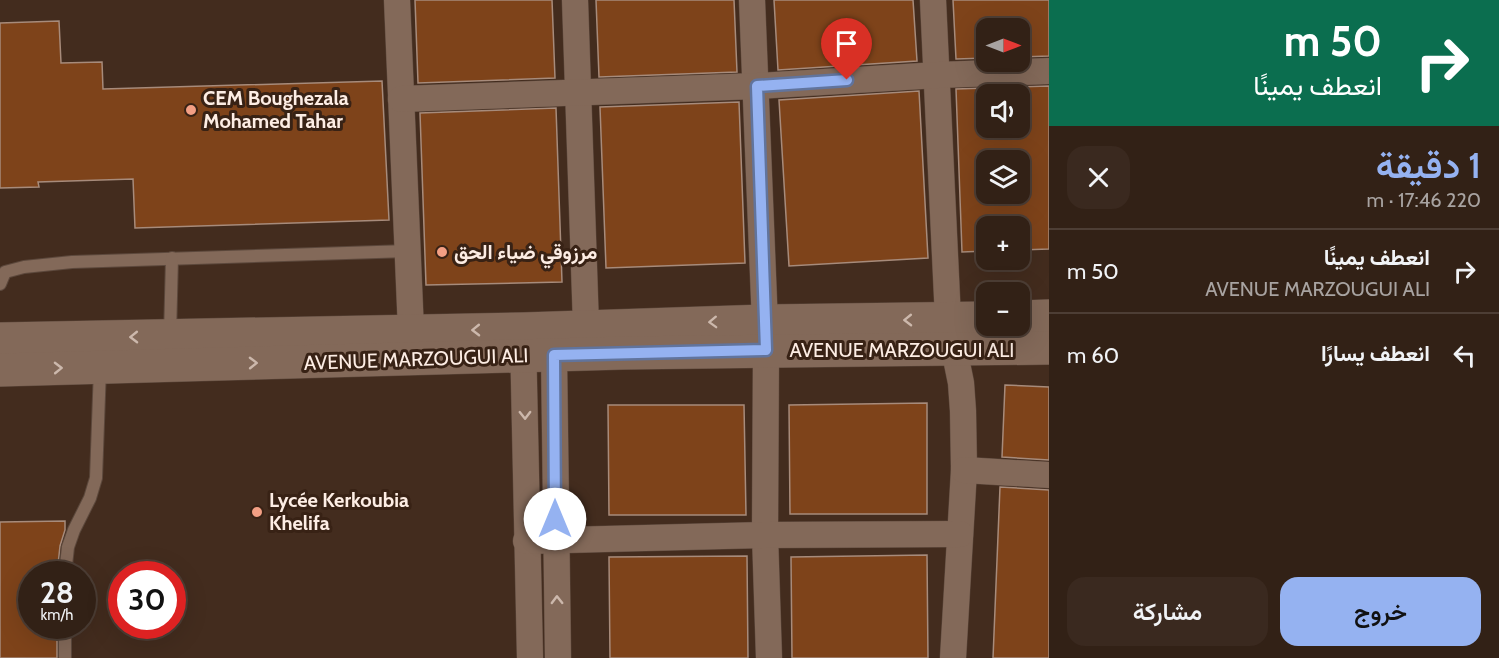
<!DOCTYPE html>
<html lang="ar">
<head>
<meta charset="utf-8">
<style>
  body { margin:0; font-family:Cabin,Vazirmatn,sans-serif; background:#3a291f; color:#f1f3f6; direction:rtl; height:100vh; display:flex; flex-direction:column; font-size:22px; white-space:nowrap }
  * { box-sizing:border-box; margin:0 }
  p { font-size:20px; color:#a8a3a1 }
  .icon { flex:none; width:33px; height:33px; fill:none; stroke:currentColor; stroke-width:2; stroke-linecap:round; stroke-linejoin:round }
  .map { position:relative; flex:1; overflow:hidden; direction:ltr }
  .side { display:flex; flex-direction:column; background:#322116; width:450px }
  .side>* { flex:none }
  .banner { background:#0b6e4f; color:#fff; overflow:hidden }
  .needle { width:39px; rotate:90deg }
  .fabs { position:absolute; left:976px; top:18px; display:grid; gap:12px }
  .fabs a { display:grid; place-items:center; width:54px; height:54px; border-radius:12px; background:#322116; box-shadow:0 6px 24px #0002,0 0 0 2px #4d3e35; font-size:30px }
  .speed { position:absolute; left:18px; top:561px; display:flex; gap:12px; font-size:30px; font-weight:700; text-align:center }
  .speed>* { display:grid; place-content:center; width:78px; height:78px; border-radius:50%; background:#322116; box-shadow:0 6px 24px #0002,0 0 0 2px #4d3e35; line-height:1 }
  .speed small { font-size:15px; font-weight:400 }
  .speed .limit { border:9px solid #d22; background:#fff; color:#111 }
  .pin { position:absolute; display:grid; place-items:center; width:51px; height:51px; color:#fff; margin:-62px -26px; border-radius:50% 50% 50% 0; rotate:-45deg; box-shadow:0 0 6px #0007 }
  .pin .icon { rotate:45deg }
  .me { position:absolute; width:66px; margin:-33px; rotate:0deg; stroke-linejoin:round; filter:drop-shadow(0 0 4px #0008) }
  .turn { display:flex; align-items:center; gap:21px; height:126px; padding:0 18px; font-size:27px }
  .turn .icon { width:78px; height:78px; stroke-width:2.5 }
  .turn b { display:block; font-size:42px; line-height:51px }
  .round { display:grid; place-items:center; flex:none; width:63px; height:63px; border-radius:18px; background:#3a291f }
  .head { display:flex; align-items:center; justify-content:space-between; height:102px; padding:0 18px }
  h1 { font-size:36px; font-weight:600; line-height:45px; color:#95b2f1 }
  .action { display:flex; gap:12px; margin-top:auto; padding:12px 18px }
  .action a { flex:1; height:69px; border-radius:18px; background:#95b2f1; color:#111; font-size:24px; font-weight:600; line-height:69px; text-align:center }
  .action a+a { background:#3a291f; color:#f1f3f6 }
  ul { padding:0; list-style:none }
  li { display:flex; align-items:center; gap:18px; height:84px; padding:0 18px; border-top:2px solid #4d3e35 }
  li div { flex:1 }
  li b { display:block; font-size:22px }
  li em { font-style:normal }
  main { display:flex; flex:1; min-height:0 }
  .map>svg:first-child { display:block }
  .building { fill:#7e431a; stroke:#a78b7b; stroke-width:1.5; fill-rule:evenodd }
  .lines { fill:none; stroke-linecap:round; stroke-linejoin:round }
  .lane-casing { stroke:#5c483c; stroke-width:14 }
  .street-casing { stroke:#5c483c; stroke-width:27 }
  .secondary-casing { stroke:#5c483c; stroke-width:34 }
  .lane { stroke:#836959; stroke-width:12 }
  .street { stroke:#836959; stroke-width:26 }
  .secondary { stroke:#836959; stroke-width:33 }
  .oneway { stroke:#ccb8ac }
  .route-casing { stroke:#61749d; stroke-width:15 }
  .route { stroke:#95b2f1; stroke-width:10 }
  .poi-dot { fill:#f39f84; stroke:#382215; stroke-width:2 }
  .labels { text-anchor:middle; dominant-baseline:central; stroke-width:6; stroke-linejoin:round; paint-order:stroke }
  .poi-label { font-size:20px; font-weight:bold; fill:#fdede4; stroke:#382215; text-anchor:start }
  .street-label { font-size:20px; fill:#fdede4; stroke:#382215 }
</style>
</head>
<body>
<main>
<section class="side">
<div class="banner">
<div class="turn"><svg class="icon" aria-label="right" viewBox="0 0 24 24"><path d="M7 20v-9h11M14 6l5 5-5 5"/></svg><div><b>50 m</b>انعطف يمينًا</div></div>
</div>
<div class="head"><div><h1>1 دقيقة</h1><p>220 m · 17:46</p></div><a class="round"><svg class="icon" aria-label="close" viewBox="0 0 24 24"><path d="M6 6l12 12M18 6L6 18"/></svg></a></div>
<ul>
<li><svg class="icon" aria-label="right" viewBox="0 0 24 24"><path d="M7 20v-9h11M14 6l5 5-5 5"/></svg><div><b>انعطف يمينًا</b><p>AVENUE MARZOUGUI ALI</p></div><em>50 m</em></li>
<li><svg class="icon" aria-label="left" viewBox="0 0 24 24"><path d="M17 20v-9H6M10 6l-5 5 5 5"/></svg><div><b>انعطف يسارًا</b></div><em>60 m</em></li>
</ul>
<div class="action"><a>خروج</a><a>مشاركة</a></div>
</section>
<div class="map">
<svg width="1049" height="658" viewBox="0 0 1049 658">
  <rect width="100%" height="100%" fill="#432c1e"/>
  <g class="building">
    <polygon points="415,0 552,0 555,78 418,83"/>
    <polygon points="596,0 734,0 737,72 599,77"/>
    <polygon points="774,0 913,0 917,61 778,70"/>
    <polygon points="953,0 1049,0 1049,56 1020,57 1020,28 987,28 987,58 956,59"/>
    <polygon points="59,21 61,63 102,62 103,89 382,81 389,220 135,228 133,179 38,182 39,187 0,188 0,23"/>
    <path d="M1049,86V249L1020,250V226H987V251L962,252L956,89ZM987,94H1020V128H987ZM987,160H1020V194H987Z"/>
    <polygon points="919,91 928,258 789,266 779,100"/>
    <polygon points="739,102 745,263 606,268 600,107"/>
    <polygon points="556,108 562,282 426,285 420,113"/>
    <polygon points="1005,385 1049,387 1049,460 1002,457"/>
    <polygon points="927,403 927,514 790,514 789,405"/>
    <polygon points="608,405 744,405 746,515 609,515"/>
    <polygon points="1000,487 1049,490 1049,658 993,658"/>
    <polygon points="65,521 65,530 60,546 57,574 32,574 32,626 57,626 57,658 0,658 0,522"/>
    <polygon points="927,555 928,658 792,658 791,557"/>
    <polygon points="747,556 748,658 610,658 609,557"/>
  </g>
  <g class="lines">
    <g class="lane-casing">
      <g id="lane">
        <polyline points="0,284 5,272 24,267 72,262 408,251"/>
        <polyline points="170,335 172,258"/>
        <polyline points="65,574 68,547 74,530 90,498 96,478 100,368"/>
        <polyline points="65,626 65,658"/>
      </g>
    </g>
    <g class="street-casing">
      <g id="street">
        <polyline points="397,0 411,331"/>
        <polyline points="575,0 586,326"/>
        <polyline points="752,0 766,350 765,535 769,658"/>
        <polyline points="933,0 948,319 961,383 963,411 964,470 953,658"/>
        <polyline points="401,99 757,86 938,75 1049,71"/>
        <polyline points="523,337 530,658"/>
        <polyline points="554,355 558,658"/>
        <polyline points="964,470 1049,475"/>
        <polyline points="526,541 765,535 960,534"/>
      </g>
    </g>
    <g class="secondary-casing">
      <g id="secondary">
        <polyline points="1020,317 1049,316"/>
        <polyline points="0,339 523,329 765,321 987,318"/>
        <polyline points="0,370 623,353 1049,348"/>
      </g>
    </g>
    <use href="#lane" class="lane"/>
    <use href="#street" class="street"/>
    <use href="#secondary" class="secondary"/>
  </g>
  <defs><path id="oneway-chevron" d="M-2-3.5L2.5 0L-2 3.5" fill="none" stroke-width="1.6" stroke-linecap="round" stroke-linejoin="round" transform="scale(1.5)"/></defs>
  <g class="oneway">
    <use href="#oneway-chevron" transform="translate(908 320) rotate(179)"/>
    <use href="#oneway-chevron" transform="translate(713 322) rotate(178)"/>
    <use href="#oneway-chevron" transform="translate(476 330) rotate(179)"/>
    <use href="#oneway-chevron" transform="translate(134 337) rotate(179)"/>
    <use href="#oneway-chevron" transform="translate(253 363) rotate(-1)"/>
    <use href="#oneway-chevron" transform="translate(58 368) rotate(-1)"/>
    <use href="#oneway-chevron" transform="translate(525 415) rotate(89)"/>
    <use href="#oneway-chevron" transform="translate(557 600) rotate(-91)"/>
  </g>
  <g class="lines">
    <g class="route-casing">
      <polyline id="route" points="555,519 554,355 766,350 757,86 847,80"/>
    </g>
    <use href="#route" class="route"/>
  </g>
  <g class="poi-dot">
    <circle cx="191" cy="110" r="6"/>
    <circle cx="442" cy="252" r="6"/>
    <circle cx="257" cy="512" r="6"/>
  </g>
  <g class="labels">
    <g class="poi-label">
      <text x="203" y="98">CEM Boughezala<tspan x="203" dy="23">Mohamed Tahar</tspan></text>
      <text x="454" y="252">مرزوقي ضياء الحق</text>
      <text x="269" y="500">Lycée Kerkoubia<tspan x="269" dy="23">Khelifa</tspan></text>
    </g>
    <g class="street-label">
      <text x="902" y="350">AVENUE MARZOUGUI ALI</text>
      <text transform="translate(416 359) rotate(-2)">AVENUE MARZOUGUI ALI</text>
    </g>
  </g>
</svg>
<div class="fabs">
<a><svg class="needle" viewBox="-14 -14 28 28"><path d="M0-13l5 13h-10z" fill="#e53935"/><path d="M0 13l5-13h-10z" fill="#a8a3a1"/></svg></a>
<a><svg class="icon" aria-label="sound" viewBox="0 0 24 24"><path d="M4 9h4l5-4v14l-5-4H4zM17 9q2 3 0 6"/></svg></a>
<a><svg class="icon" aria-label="layers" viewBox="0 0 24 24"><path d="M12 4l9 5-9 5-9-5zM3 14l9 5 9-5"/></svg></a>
<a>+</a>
<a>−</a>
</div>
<div class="speed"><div>28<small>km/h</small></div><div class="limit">30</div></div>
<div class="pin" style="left:847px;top:80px;background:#d93025"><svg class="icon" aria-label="arrive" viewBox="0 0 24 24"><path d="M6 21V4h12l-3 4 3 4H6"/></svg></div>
<svg class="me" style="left:555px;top:519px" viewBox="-20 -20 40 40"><circle r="19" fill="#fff"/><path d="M0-13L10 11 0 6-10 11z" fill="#95b2f1"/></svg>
</div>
</main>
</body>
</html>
